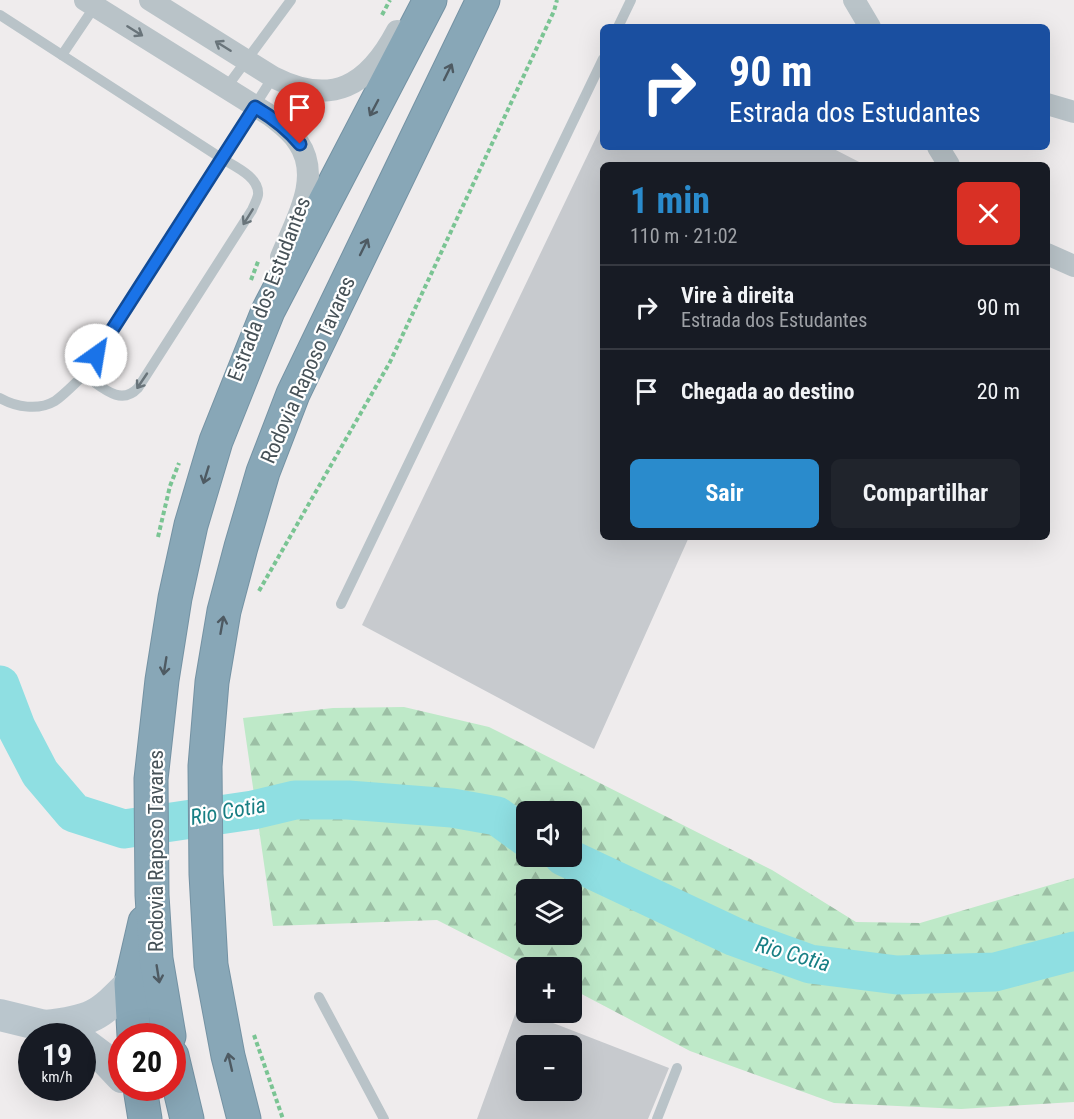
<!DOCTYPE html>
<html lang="pt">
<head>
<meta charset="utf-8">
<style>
  body { margin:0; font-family:"Roboto Condensed",sans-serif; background:#20242c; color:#f1f3f6; height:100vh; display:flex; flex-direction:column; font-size:22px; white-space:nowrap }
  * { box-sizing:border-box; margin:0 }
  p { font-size:20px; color:#9ea1a6 }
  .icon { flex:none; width:33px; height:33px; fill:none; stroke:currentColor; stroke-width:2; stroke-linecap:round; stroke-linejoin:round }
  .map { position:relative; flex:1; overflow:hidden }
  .details { position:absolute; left:600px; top:162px; width:450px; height:378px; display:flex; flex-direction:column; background:#171b24; border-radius:9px; box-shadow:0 6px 24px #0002 }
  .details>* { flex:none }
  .guide { position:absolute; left:600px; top:24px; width:450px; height:126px; border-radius:9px; box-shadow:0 6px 24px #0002; background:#1a4fa0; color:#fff; overflow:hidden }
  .controls { position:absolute; left:516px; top:801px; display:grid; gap:12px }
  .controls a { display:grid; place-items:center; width:66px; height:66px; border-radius:9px; background:#171b24; box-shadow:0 6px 24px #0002; font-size:30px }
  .speed { position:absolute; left:18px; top:1023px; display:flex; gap:12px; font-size:30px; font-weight:700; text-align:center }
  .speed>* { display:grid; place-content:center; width:78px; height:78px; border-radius:50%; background:#171b24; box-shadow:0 6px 24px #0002; line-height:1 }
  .speed small { font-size:15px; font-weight:400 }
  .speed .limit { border:9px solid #d22; background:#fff; color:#111 }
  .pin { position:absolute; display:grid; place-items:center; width:51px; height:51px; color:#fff; margin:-62px -26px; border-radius:50% 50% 50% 0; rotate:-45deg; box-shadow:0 0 6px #0007 }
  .pin .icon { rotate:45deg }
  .me { position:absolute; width:66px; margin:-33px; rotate:32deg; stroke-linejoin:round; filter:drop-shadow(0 0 4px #0008) }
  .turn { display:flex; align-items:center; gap:21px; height:126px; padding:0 30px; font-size:27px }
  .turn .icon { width:78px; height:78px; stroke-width:2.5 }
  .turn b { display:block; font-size:42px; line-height:51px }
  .round { display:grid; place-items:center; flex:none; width:63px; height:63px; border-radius:9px; background:#20242c }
  .head { display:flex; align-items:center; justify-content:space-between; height:102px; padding:0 30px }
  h1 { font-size:36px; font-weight:700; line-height:45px; color:#2a8bcc }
  .button { display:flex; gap:12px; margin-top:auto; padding:12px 30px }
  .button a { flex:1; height:69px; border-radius:9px; background:#2a8bcc; color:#fff; font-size:24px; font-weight:700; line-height:69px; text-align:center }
  .button a+a { background:#20242c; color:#f1f3f6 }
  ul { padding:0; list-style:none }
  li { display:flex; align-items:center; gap:18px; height:84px; padding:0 30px; border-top:2px solid #363941 }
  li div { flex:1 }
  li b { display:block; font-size:22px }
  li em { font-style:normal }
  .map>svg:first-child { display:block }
  .forest { fill:url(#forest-firs); fill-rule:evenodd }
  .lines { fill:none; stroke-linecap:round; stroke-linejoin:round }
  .river { stroke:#8fdfe2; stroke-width:39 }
  .building { fill:#c7cace; fill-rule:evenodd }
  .highway-casing { stroke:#7492a3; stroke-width:35 }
  .path { stroke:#7ac493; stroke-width:4; stroke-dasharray:4.5 3; stroke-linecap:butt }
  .lane { stroke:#b9c3c8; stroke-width:10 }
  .street { stroke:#b9c3c8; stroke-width:22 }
  .secondary { stroke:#bac6cd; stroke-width:32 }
  .highway { stroke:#88a7b7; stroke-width:33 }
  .oneway { stroke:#69747a }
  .oneway2 { stroke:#4e5a62 }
  .route-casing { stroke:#114b97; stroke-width:15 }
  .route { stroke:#1a73e8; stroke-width:10 }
  .labels { text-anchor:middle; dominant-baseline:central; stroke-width:4.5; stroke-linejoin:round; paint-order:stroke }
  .street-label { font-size:21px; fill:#475258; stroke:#fff }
  .water-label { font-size:22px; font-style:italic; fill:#187f84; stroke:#fff }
</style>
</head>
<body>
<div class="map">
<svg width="1074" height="1119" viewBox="0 0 1074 1119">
  <defs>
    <pattern id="forest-firs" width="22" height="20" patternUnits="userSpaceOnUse" patternTransform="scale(1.5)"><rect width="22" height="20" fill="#bee9c8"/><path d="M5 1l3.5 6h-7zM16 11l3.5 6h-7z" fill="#9cbfa5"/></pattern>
  </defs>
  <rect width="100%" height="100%" fill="#efeced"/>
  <path class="forest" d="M404,707L489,727L772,870L856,922L920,923L1074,878V1102L961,1109L834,1103L690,1051L572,989V968L529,967L437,920L273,926L243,718L333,708ZM526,812H572V856H526ZM526,890H572V934H526Z"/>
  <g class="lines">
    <g class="river">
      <polyline points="0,685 16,727 40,773 74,813 124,829 253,810 295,800 348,800 452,808 497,816 526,837"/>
      <polyline points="563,856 735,937 810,964 897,975 995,972 1074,951"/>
    </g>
  </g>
  <g class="building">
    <polygon points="603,123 603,147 830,147 865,165 603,165 603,537 689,537 594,749 362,625"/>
    <path d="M517,1009L669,1068L648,1119H477ZM526,1046H572V1090H526Z"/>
  </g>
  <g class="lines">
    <g class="highway-casing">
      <g id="highway">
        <polyline points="134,1036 131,983 145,922"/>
        <polyline points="169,1036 156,959 152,895 151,779 162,680 175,598 191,525 216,441 268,311 430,0"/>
        <polyline points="172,1056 187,1119"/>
        <polyline points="140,1088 145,1119"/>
        <polyline points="244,1119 228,1056 211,965 206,874 205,766 212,682 224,611 241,547 263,472 293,394 483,0"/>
      </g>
    </g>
    <g class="path">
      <polyline points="382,15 390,0"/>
      <polyline points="251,280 259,259"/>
      <polyline points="158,537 170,486 179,463"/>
      <polyline points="259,591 390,362 554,11 557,0"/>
      <polyline points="254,1035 283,1119"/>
    </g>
    <g class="lane">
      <path d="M0,15L221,158C234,166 260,177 258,195C257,200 254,205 252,210L138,388C120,407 101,386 84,375"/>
      <polyline points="618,27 631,0"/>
      <polyline points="62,55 95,6"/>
      <polyline points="226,88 291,0"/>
      <path d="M0,398C16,407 38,411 55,401C65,394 75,383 84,375L273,77"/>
      <polyline points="341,604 603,59"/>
      <polyline points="319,997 384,1119"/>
      <polyline points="657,1119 677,1068"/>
    </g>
    <g class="street">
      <path d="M85,0L271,116C281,124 291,131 298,142C323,178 295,222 281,257"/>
      <path d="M150,0L273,77C332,107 368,86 397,31"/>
      <polyline points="854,0 870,27"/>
      <polyline points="1047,104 1074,112"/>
      <polyline points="938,147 949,165"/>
      <polyline points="1047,254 1074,266"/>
    </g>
    <g class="secondary">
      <polyline points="0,1015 45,1026 64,1034"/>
      <path d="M45,1026C92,1021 99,1016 131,983"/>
      <polyline points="82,1042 106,1060 122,1077"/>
    </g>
    <use href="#highway" class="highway"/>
  </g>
  <defs><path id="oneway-shaft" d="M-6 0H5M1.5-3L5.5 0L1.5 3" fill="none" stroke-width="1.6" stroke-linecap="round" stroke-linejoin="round" transform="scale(1.5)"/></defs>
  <g class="oneway">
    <use href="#oneway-shaft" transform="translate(135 31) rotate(32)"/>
    <use href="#oneway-shaft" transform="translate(223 46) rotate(-148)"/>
    <use href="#oneway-shaft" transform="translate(248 217) rotate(122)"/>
    <use href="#oneway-shaft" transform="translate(142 381) rotate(124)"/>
  </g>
  <g class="oneway2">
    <use href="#oneway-shaft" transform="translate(448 72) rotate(-64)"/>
    <use href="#oneway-shaft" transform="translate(374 108) rotate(118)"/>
    <use href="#oneway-shaft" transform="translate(364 247) rotate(-64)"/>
    <use href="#oneway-shaft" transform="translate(206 475) rotate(107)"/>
    <use href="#oneway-shaft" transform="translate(222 625) rotate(-80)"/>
    <use href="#oneway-shaft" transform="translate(165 666) rotate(99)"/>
    <use href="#oneway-shaft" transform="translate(158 974) rotate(81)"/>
    <use href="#oneway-shaft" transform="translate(230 1062) rotate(-103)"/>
  </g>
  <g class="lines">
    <g class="route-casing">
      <path id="route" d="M96,355L255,107C272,117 287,128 300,144"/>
    </g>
    <use href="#route" class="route"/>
  </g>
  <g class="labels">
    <g class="street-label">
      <text transform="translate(269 289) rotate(-69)">Estrada dos Estudantes</text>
      <text transform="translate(308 370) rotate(-66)">Rodovia Raposo Tavares</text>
      <text transform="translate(156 851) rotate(-90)">Rodovia Raposo Tavares</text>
    </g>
    <g class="water-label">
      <text transform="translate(228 811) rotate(-10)">Rio Cotia</text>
      <text transform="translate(793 954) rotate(16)">Rio Cotia</text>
    </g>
  </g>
</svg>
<div class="controls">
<a><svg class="icon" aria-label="sound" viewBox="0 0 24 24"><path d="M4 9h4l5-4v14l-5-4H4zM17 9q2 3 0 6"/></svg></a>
<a><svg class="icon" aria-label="layers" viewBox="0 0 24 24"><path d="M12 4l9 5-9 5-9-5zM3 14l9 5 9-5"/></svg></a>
<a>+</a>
<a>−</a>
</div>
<div class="speed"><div>19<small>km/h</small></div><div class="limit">20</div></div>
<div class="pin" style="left:300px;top:144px;background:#d93025"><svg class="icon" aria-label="arrive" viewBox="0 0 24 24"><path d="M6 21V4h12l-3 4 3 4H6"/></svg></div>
<svg class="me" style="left:96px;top:355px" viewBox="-20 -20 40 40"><circle r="19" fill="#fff"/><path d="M0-13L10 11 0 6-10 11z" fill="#1a73e8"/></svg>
<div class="guide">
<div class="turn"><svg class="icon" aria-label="right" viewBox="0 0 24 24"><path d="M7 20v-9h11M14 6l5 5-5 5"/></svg><div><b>90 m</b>Estrada dos Estudantes</div></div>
</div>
<section class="details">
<div class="head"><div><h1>1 min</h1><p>110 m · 21:02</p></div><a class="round" style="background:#d93025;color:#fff"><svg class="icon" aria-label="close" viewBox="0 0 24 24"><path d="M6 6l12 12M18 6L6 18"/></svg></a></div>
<ul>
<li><svg class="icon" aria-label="right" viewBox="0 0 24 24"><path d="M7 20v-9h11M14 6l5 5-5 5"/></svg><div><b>Vire à direita</b><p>Estrada dos Estudantes</p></div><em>90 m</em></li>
<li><svg class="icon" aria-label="arrive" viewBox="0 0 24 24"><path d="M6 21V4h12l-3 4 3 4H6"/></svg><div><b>Chegada ao destino</b></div><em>20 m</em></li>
</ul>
<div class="button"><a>Sair</a><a>Compartilhar</a></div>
</section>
</div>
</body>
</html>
